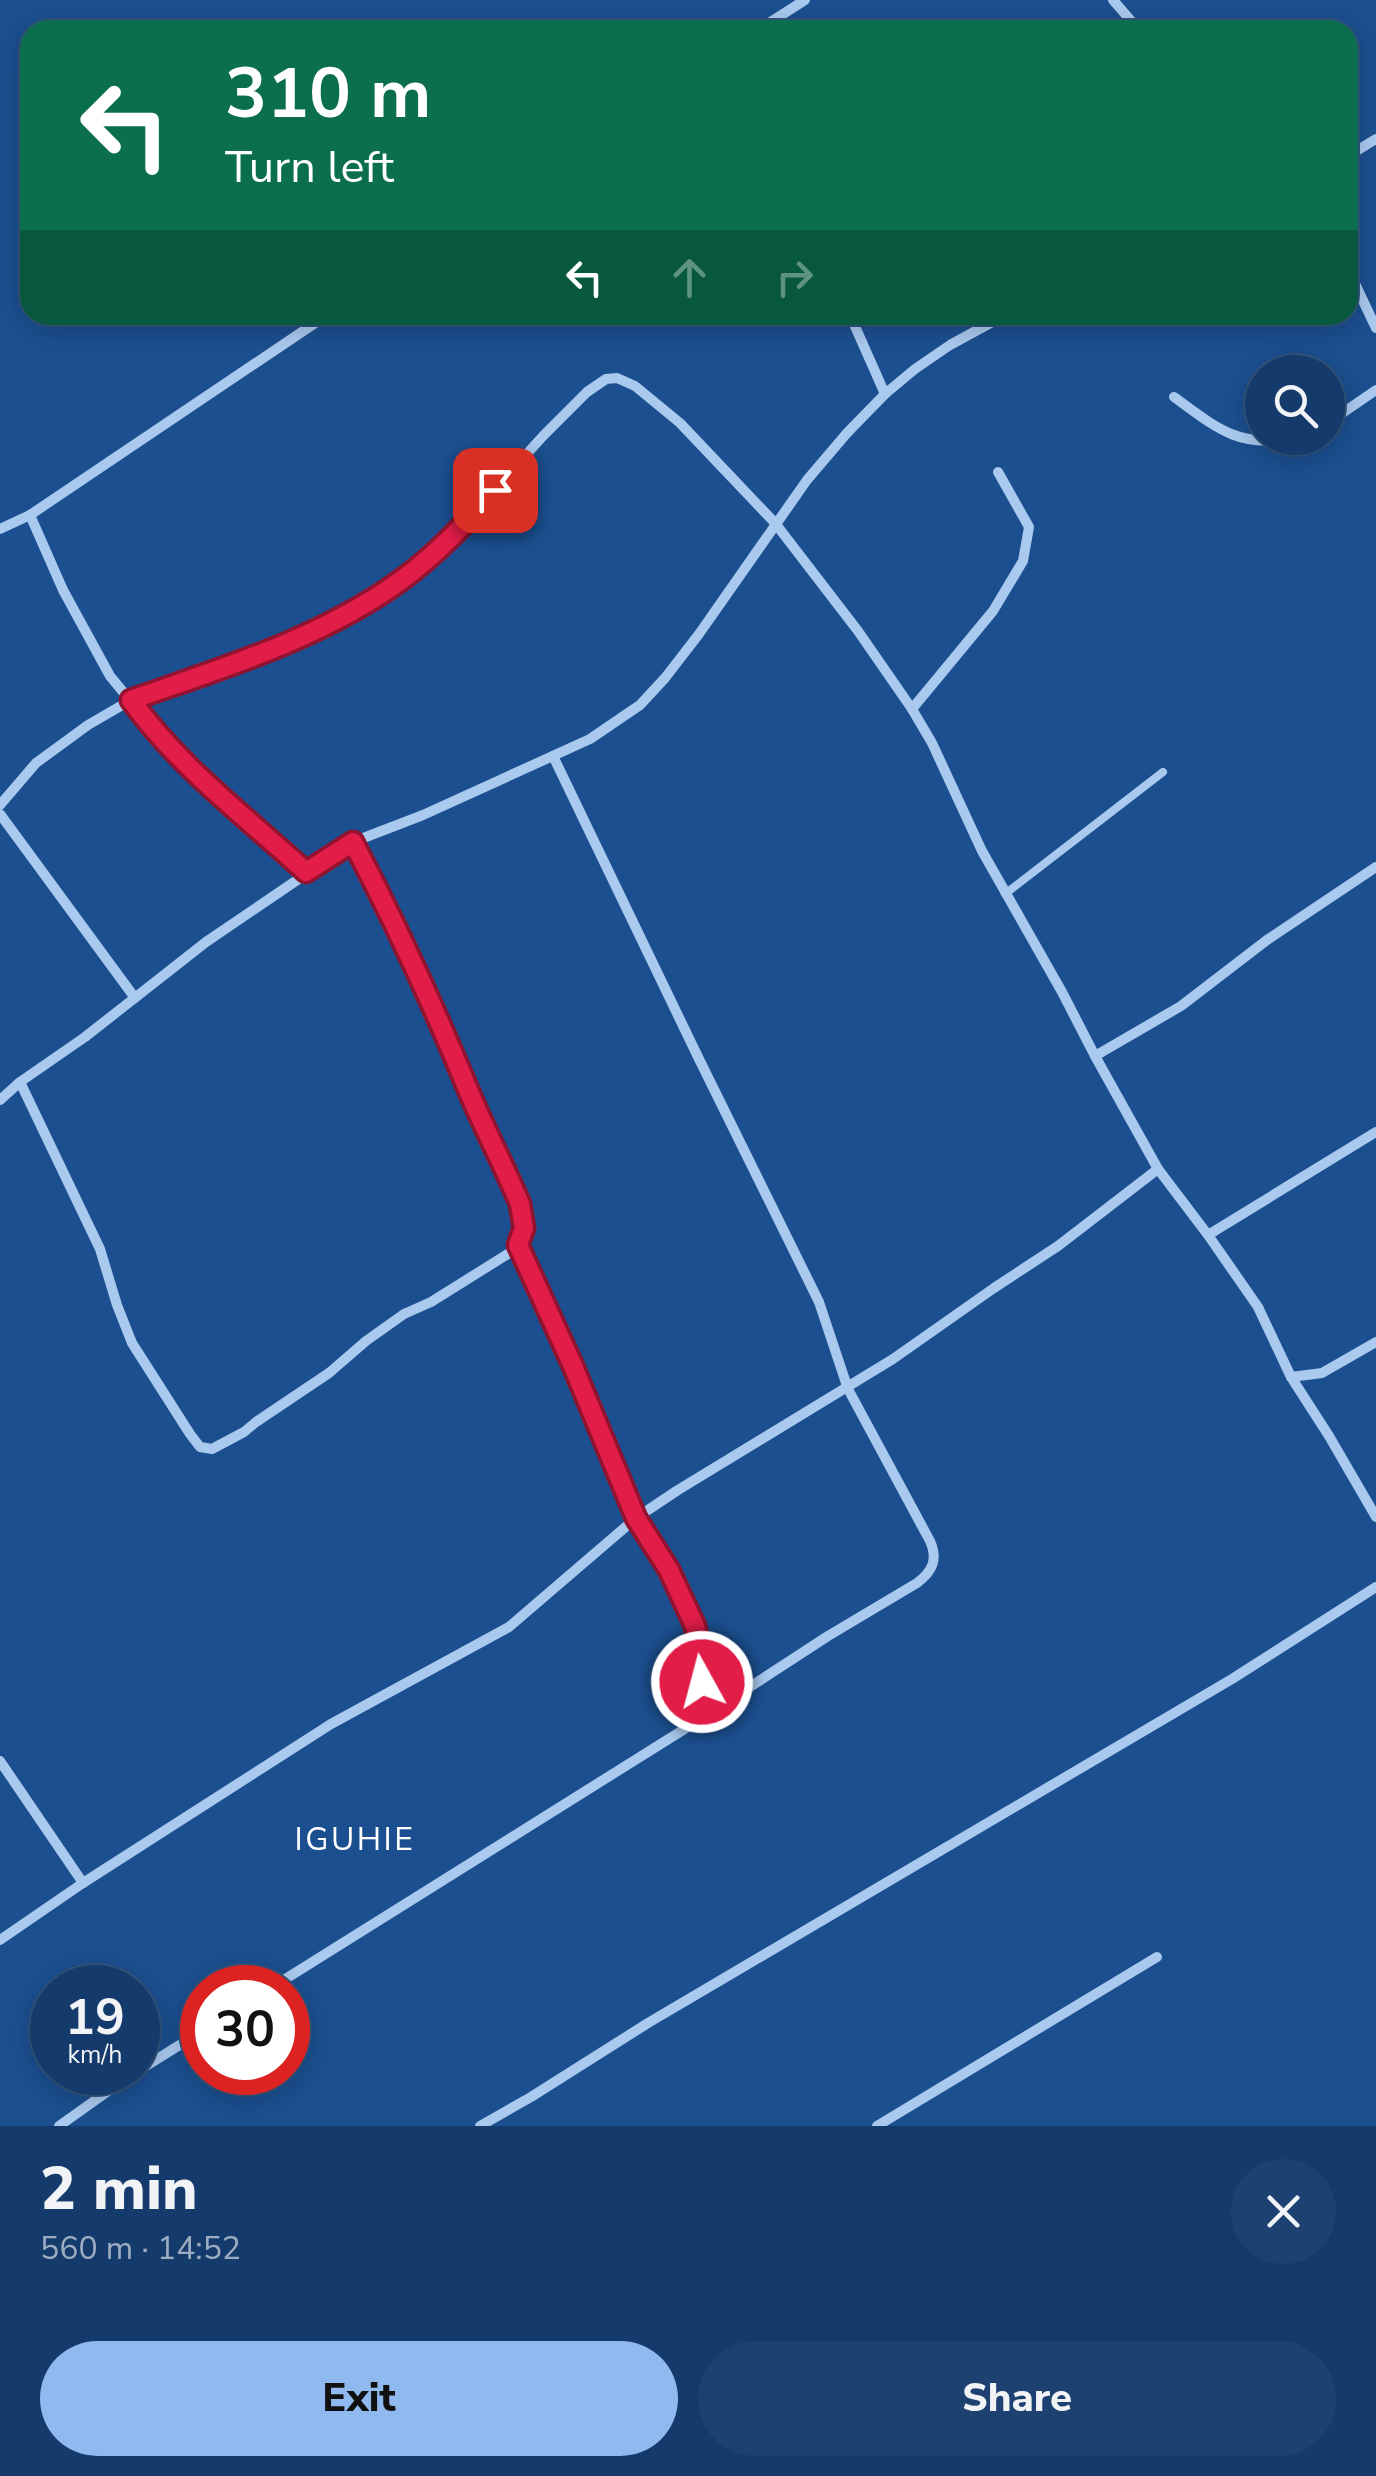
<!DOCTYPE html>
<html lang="en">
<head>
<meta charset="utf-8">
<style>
  body { margin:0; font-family:"Nunito Sans",sans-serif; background:#1d4271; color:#f1f3f6; height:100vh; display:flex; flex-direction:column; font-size:38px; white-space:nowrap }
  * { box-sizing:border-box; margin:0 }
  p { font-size:32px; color:#9dadc1 }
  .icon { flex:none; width:55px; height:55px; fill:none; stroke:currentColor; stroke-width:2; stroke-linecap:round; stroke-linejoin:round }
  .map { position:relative; height:2126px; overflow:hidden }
  .sheet { display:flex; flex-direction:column; background:#143b6b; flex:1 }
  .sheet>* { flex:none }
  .guide { position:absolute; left:20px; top:20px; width:1338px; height:305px; border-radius:30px; box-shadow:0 5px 25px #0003,0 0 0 2px #33557e; background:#0b6e4f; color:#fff; overflow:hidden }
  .tools { position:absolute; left:1245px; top:355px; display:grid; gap:20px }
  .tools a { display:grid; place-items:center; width:100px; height:100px; border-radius:50%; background:#143b6b; box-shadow:0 5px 25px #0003,0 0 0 2px #33557e; font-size:50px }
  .speed { position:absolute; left:30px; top:1965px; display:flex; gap:20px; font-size:50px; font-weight:700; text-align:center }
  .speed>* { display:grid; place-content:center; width:130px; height:130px; border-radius:50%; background:#143b6b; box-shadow:0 5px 25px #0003,0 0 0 2px #33557e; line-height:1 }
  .speed small { font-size:25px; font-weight:400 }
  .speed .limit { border:15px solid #d22; background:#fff; color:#111 }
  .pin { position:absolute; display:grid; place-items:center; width:85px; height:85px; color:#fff; margin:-42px; border-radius:20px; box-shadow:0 5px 15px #0006 }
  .me { position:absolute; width:110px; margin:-55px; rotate:353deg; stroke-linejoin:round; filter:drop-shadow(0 0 8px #0008) }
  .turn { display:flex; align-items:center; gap:35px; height:210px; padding:0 40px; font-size:45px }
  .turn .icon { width:130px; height:130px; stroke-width:2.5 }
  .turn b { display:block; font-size:70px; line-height:85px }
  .lanes { display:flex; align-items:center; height:95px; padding:0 40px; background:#0003; justify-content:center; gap:50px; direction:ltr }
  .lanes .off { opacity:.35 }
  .round { display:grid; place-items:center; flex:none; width:105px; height:105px; border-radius:52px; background:#1d4271 }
  .headline { display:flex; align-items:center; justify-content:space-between; height:170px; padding:0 40px }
  h1 { font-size:60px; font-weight:800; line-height:75px }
  .primary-button { display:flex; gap:20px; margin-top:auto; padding:20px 40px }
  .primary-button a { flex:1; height:115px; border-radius:60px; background:#90b9f0; color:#111; font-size:40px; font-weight:800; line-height:115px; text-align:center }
  .primary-button a+a { background:#1d4271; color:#f1f3f6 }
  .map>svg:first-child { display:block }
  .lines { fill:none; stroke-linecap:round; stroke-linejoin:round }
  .service { stroke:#a9c9ee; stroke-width:8 }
  .minor { stroke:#a9c9ee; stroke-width:10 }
  .route-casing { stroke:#92132f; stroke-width:25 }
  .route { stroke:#e11d48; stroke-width:18 }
  .labels { text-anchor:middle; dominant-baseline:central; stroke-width:10; stroke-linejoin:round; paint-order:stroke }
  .quarter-label { font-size:32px; letter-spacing:2.5px; fill:#fff; stroke:#1b4f8f }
</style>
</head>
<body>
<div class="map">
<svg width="1376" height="2126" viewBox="0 0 1376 2126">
  <rect width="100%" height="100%" fill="#1b4f8f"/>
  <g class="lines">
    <polyline class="service" points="1005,894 1163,772"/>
    <g class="minor">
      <polyline points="1113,0 1139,30"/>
      <polyline points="758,30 805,0"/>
      <polyline points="1348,156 1376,139"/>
      <polyline points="1348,269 1376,328"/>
      <polyline points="850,315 885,394"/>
      <path d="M1174,397C1213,425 1238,449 1290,438"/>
      <polyline points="1328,423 1376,390"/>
      <polyline points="30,515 327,315"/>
      <polyline points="0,529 30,515 63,590 110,676 175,755 307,872"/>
      <polyline points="912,709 993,611 1023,561 1029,527 998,472"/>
      <polyline points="0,805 36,763 88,725 131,700 268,651 339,618 398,583 445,544 543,436 587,392 606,379 617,378 635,386 680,423 775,523 858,631 912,709 932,743 982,851 1062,992 1095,1056 1158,1169 1208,1235 1258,1307 1291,1377 1329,1436 1376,1517"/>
      <polyline points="0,814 135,998"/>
      <polyline points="1095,1056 1181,1006 1267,940 1376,867"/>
      <path d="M20,1082L100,1249L117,1305L132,1343L190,1434L200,1447L212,1449L244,1432L256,1422L329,1373L366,1341L404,1314L431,1302L511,1252C526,1237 525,1223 520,1204L451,1045L434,1012L418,972L353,842"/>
      <polyline points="0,1100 20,1082 85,1037 206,942 353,842 423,815 590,739 640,705 665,678 699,634 807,480 847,433 885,394 915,369 950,345 1005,315"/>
      <polyline points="1208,1235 1376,1132"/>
      <polyline points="518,1245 573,1365 636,1518 669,1569 695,1627 699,1642 703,1669 699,1720"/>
      <polyline points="1291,1377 1322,1373 1376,1342"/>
      <polyline points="0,1761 83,1883"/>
      <polyline points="0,1940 83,1883 331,1724 509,1627 636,1518 678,1490 893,1359 994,1288 1058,1246 1158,1169"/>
      <path d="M271,1988L699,1720L828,1636L917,1583C933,1571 938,1559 930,1541L848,1389L819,1302L699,1059L553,756"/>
      <polyline points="138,2071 202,2031"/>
      <polyline points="59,2126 135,2072"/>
      <polyline points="480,2126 531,2097 648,2023 1232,1679 1376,1587"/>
      <polyline points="877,2126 1157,1957"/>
    </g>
  </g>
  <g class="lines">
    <g class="route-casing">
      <path id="route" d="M495,490C466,523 436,555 400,581C320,639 222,668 131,700C178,766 246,817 306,872L353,842C396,924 434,1007 469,1092C485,1130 504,1166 520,1204L524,1228L518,1245L573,1366L636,1518L669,1570L695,1626L702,1656V1682"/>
    </g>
    <use href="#route" class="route"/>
  </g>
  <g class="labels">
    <g class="quarter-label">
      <text x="355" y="1839">IGUHIE</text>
    </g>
  </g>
</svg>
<div class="tools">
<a><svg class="icon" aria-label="search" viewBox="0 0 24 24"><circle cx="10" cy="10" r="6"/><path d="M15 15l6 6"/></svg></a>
</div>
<div class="speed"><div>19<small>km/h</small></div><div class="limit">30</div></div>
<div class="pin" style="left:495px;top:490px;background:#d93025"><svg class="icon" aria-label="arrive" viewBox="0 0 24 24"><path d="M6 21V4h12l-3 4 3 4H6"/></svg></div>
<svg class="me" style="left:702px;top:1682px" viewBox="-20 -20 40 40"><circle r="17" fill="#e11d48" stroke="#fff" stroke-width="3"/><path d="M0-11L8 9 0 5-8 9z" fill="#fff"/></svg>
<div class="guide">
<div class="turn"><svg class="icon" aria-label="left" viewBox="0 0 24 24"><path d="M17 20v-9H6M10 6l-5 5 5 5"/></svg><div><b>310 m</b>Turn left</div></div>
<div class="lanes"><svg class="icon" aria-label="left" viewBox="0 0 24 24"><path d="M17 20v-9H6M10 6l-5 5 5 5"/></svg><svg class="icon off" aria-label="ahead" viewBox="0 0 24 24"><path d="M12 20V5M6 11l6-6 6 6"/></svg><svg class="icon off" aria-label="right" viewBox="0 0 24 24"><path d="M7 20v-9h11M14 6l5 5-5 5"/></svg></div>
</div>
</div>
<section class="sheet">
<div class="headline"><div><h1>2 min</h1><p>560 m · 14:52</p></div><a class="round"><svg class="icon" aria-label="close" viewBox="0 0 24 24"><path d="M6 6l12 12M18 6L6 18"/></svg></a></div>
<div class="primary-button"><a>Exit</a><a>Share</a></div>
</section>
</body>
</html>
